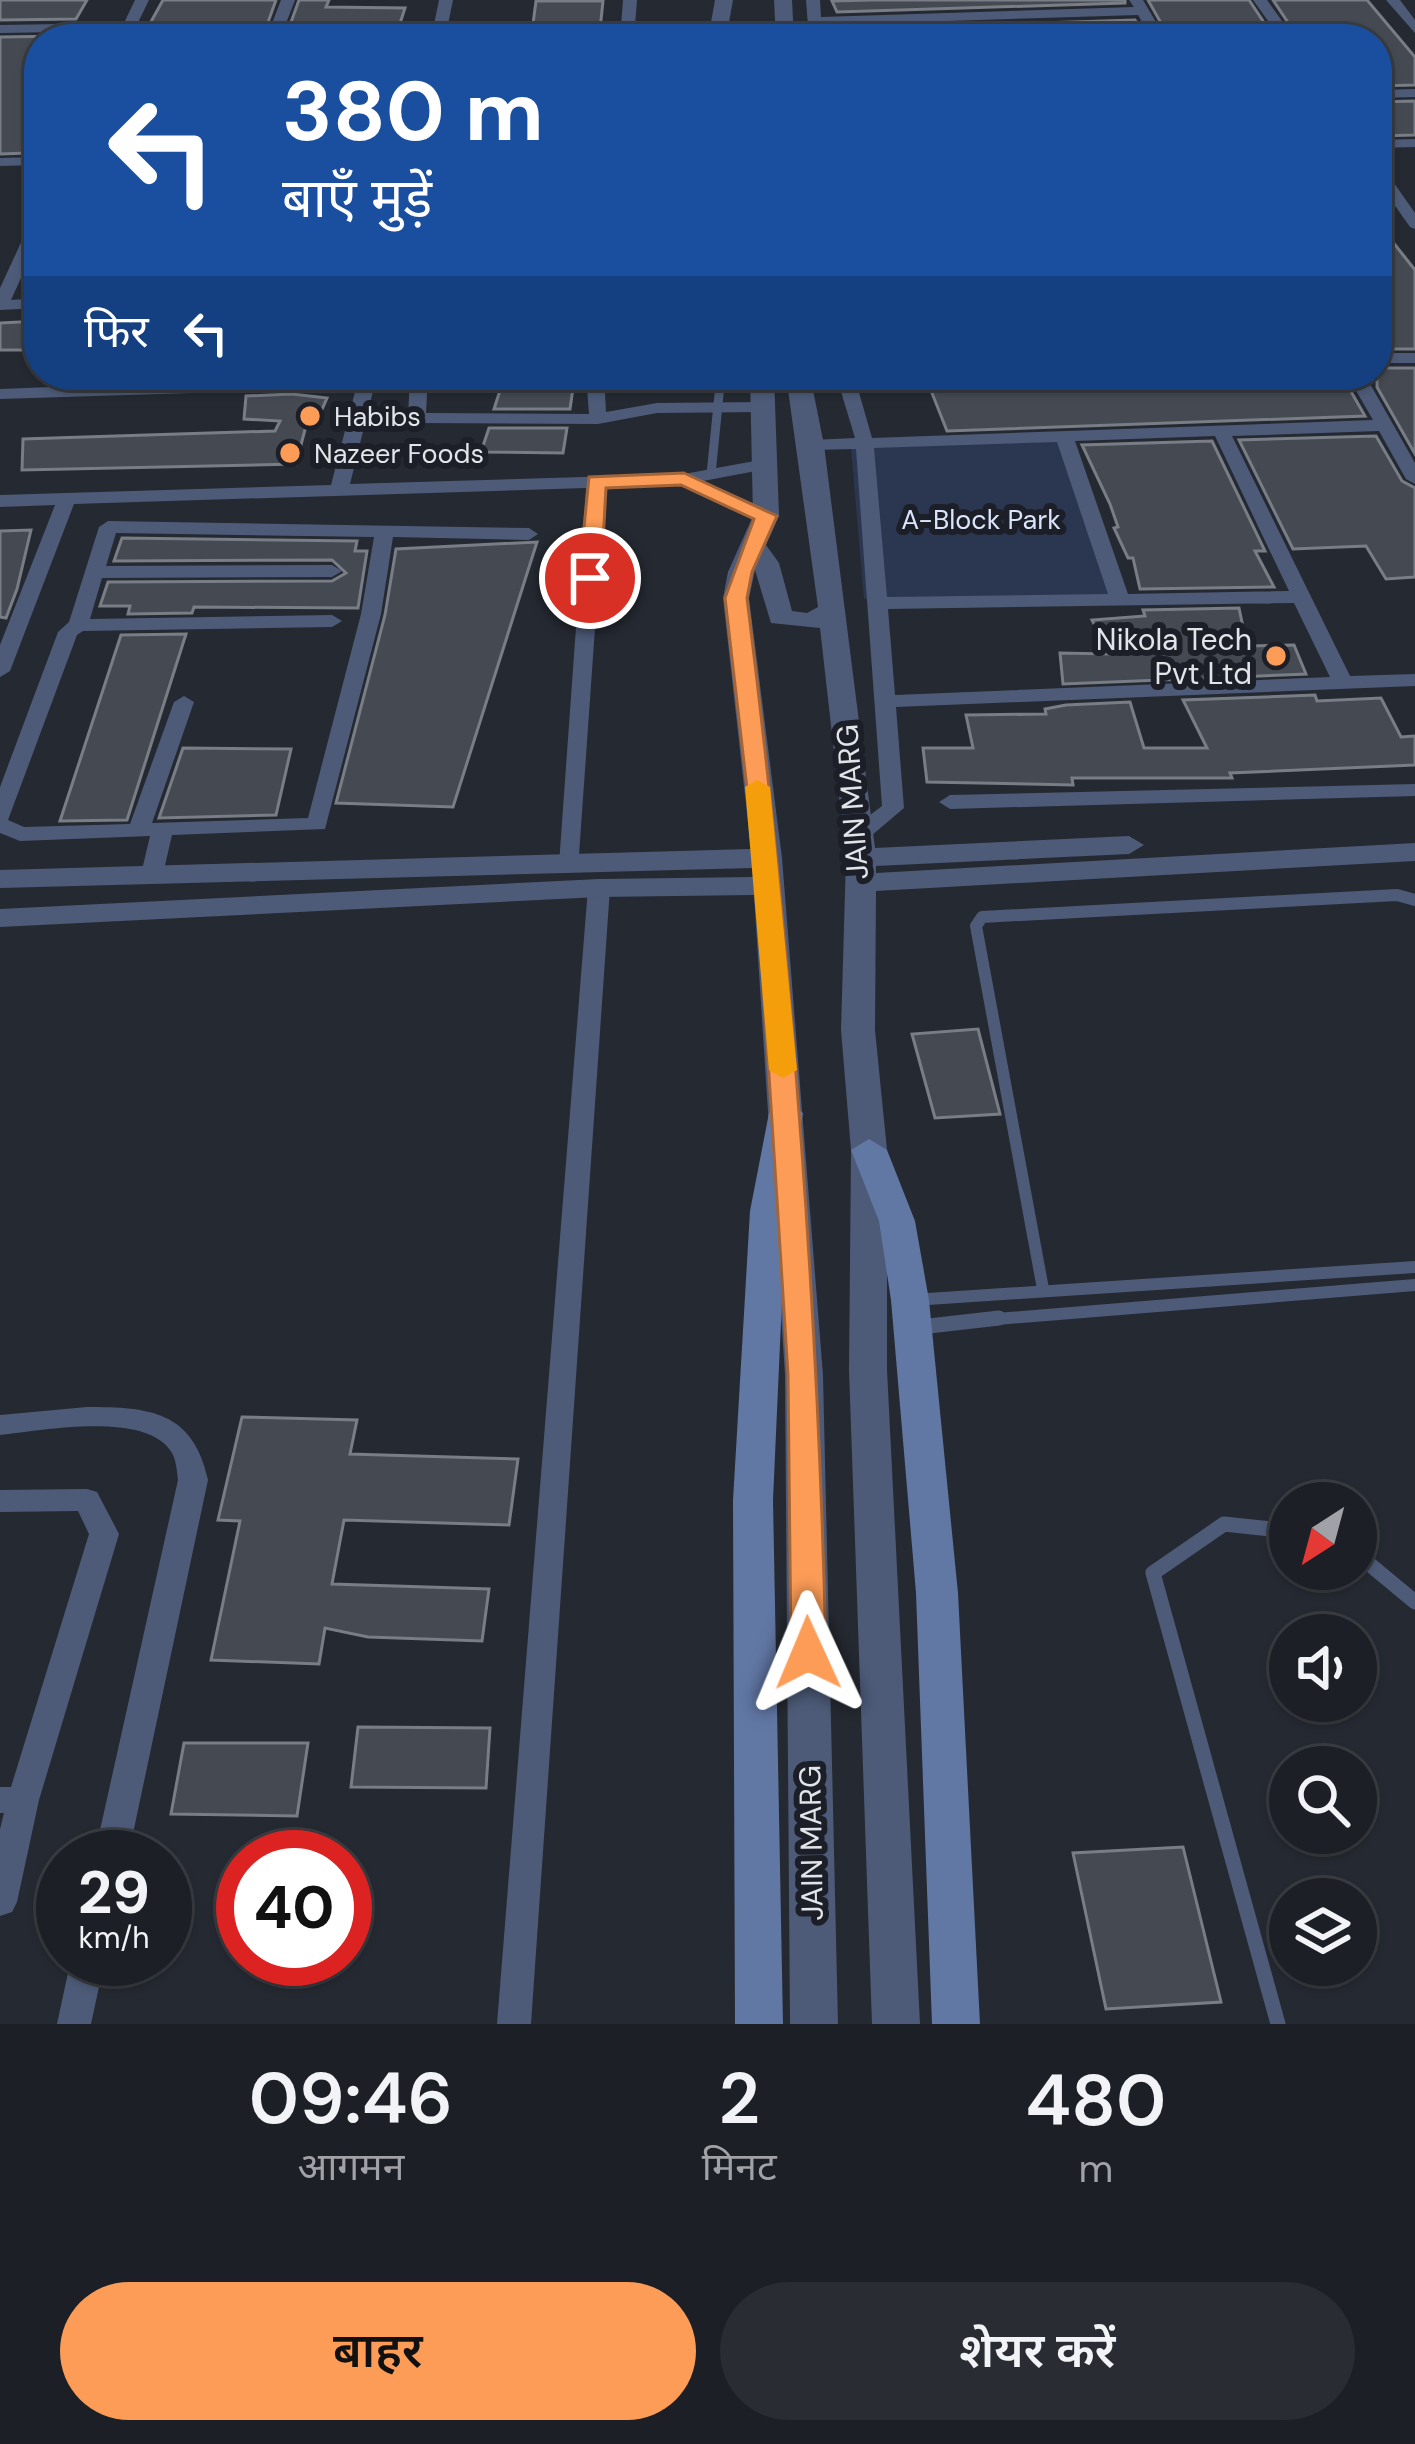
<!DOCTYPE html>
<html lang="hi">
<head>
<meta charset="utf-8">
<style>
  body { margin:0; font-family:"DM Sans","Noto Sans Devanagari",sans-serif; background:#292c32; color:#f1f3f6; height:100vh; display:flex; flex-direction:column; font-size:45px; white-space:nowrap }
  * { box-sizing:border-box; margin:0 }
  p { font-size:39px; color:#a0a2a7 }
  .icon { flex:none; width:66px; height:66px; fill:none; stroke:currentColor; stroke-width:2; stroke-linecap:round; stroke-linejoin:round }
  .map { position:relative; height:2024px; overflow:hidden }
  .drawer { display:flex; flex-direction:column; background:#1c1f25; flex:1 }
  .drawer>* { flex:none }
  .guide { position:absolute; left:24px; top:24px; width:1368px; height:366px; border-radius:48px; box-shadow:0 3px 9px #0004,0 0 0 3px #3a3d42; background:#1a4fa0; color:#fff; overflow:hidden }
  .needle { width:78px; rotate:216deg }
  .fabs { position:absolute; left:1269px; top:1482px; display:grid; gap:24px }
  .fabs a { display:grid; place-items:center; width:108px; height:108px; border-radius:50%; background:#1c1f25; box-shadow:0 3px 9px #0004,0 0 0 3px #3a3d42; font-size:60px }
  .speed { position:absolute; left:36px; top:1830px; display:flex; gap:24px; font-size:60px; font-weight:700; text-align:center }
  .speed>* { display:grid; place-content:center; width:156px; height:156px; border-radius:50%; background:#1c1f25; box-shadow:0 3px 9px #0004,0 0 0 3px #3a3d42; line-height:1 }
  .speed small { font-size:30px; font-weight:400 }
  .speed .limit { border:18px solid #d22; background:#fff; color:#111 }
  .pin { position:absolute; display:grid; place-items:center; width:102px; height:102px; color:#fff; margin:-51px; border:6px solid #fff; border-radius:50%; box-shadow:0 3px 12px #0007 }
  .me { position:absolute; width:132px; margin:-66px; rotate:359deg; stroke-linejoin:round; filter:drop-shadow(0 0 9px #0008) }
  .turn { display:flex; align-items:center; gap:42px; height:252px; padding:0 60px; font-size:54px }
  .turn .icon { width:156px; height:156px; stroke-width:2.5 }
  .turn b { display:block; font-size:84px; line-height:102px }
  .then { display:flex; align-items:center; height:114px; padding:0 60px; background:#0003; gap:24px; font-size:45px }
  .eta { display:flex; justify-content:space-evenly; align-items:center; height:204px; text-align:center }
  .eta b { font-size:72px; font-weight:600; line-height:84px }
  .primary-button { display:flex; gap:24px; margin-top:auto; padding:24px 60px }
  .primary-button a { flex:1; height:138px; border-radius:72px; background:#fd9c57; color:#111; font-size:48px; font-weight:600; line-height:138px; text-align:center }
  .primary-button a+a { background:#292c32; color:#f1f3f6 }
  .map>svg:first-child { display:block }
  .green { fill:#2b3751 }
  .building { fill:#454951; stroke:#787d86; stroke-width:3 }
  .lines { fill:none; stroke-linecap:round; stroke-linejoin:round }
  .service-far2 { stroke:#4d5b78; stroke-width:9 }
  .service-far1 { stroke:#4d5b78; stroke-width:12 }
  .service { stroke:#4d5b78; stroke-width:15 }
  .minor { fill:#4d5b78; fill-rule:evenodd }
  .tertiary { fill:#4d5b78; fill-rule:evenodd }
  .secondary { fill:#6177a4; fill-rule:evenodd }
  .route { fill:#fd9c57; stroke:#a46539; stroke-width:3 }
  .slow { fill:#f59e0b }
  .poi-dot { fill:#fd9c57; stroke:#1c1f27; stroke-width:4.5 }
  .labels { text-anchor:middle; dominant-baseline:central; stroke-width:12; stroke-linejoin:round; paint-order:stroke }
  .far-poi-label { font-size:27px; fill:#e1e4e9; stroke:#1c1f27; text-anchor:start }
  .far-park-label { font-size:27px; fill:#dae5fb; stroke:#1c1f27 }
  .poi-label { font-size:30px; fill:#e1e4e9; stroke:#1c1f27; text-anchor:end }
  .street-label { font-size:30px; fill:#e1e4e9; stroke:#1c1f27 }
</style>
</head>
<body>
<div class="map">
<svg width="1415" height="2024" viewBox="0 0 1415 2024">
  <rect width="100%" height="100%" fill="#252931"/>
  <polygon class="green" points="1060,439 1111,595 864,599 851,448"/>
  <g class="building">
    <polygon points="0,0 87,0 76,19 0,20"/>
    <polygon points="163,0 276,0 262,39 142,38"/>
    <polygon points="299,0 329,0 326,7 405,8 395,39 285,39"/>
    <polygon points="872,0 1125,0 1125,3 837,12 832,1"/>
    <polygon points="1148,0 1249,0 1275,39 1170,39"/>
    <polygon points="1273,0 1367,0 1415,57 1415,85 1377,86 1377,39 1299,39"/>
    <polygon points="536,1 603,1 599,39 531,39"/>
    <polygon points="1135,20 1147,39 848,39 844,29"/>
    <polygon points="67,36 39,39 39,132 28,153 0,154 0,37"/>
    <polygon points="1415,101 1415,135 1377,136 1377,102"/>
    <polygon points="1377,222 1415,270 1415,349 1377,349"/>
    <polygon points="39,321 39,350 0,350 0,323"/>
    <polygon points="1377,368 1415,368 1415,454 1377,387"/>
    <polygon points="505,375 575,375 570,409 494,409"/>
    <polygon points="1175,375 1324,375 1333,388 1349,388 1365,416 947,431 930,388"/>
    <polygon points="292,394 327,398 316,423 307,422 296,464 22,470 23,439 275,431 280,421 244,419 246,396"/>
    <polygon points="489,428 567,428 563,453 481,452"/>
    <polygon points="1376,436 1402,481 1415,488 1415,577 1386,579 1366,546 1293,549 1239,440"/>
    <polygon points="1212,441 1265,551 1255,551 1274,587 1140,589 1133,558 1128,558 1114,528 1118,527 1110,504 1082,445"/>
    <polygon points="31,530 17,589 6,618 0,617 0,531"/>
    <polygon points="122,538 357,541 355,551 367,551 358,608 194,607 192,613 128,614 130,606 100,606 108,582 332,581 346,573 332,560 114,561"/>
    <polygon points="537,542 453,807 336,803 385,615 396,549"/>
    <polygon points="1239,608 1247,646 1294,645 1306,674 1063,684 1060,653 1110,654 1092,620 1145,616 1143,610"/>
    <polygon points="186,634 127,820 60,821 121,635"/>
    <polygon points="1315,695 1317,701 1381,698 1401,737 1415,736 1415,765 1230,773 1232,778 1072,778 1073,785 927,782 923,748 973,748 966,715 1046,714 1045,709 1066,705 1130,702 1144,748 1207,748 1183,700"/>
    <polygon points="183,748 291,749 276,815 159,818"/>
    <polygon points="978,1029 1000,1114 935,1118 912,1034"/>
    <polygon points="242,1417 357,1420 350,1454 518,1459 509,1525 344,1520 332,1584 489,1589 482,1641 368,1637 325,1628 319,1664 211,1660 240,1521 218,1520"/>
    <polygon points="358,1727 490,1728 486,1788 351,1787"/>
    <polygon points="184,1743 308,1743 297,1816 171,1814"/>
    <polygon points="1183,1847 1221,2002 1106,2009 1073,1853"/>
  </g>
  <g class="lines">
    <polyline class="service-far2" points="711,474 721,375"/>
    <g class="service-far1">
      <polyline points="1043,1289 976,926 982,917 1397,895 1415,900"/>
      <polyline points="913,1300 1415,1267"/>
      <polyline points="972,1321 1415,1285"/>
    </g>
    <g class="service">
      <polyline points="920,1327 999,1318"/>
      <polyline points="1356,1553 1415,1602"/>
      <polyline points="1278,2024 1153,1573 1224,1524 1290,1531"/>
    </g>
    <g class="minor">
      <polygon points="135,0 149,0 130,39 116,39 120,31 0,33 0,25 124,23"/>
      <polygon points="281,0 295,0 280,39 266,39"/>
      <polygon points="439,0 453,0 445,39 431,39"/>
      <polygon points="623,0 637,0 634,39 620,39"/>
      <polygon points="806,0 820,0 821,17 1134,7 1129,0 1143,0 1166,39 1152,39 1138,15 822,25 823,39 809,39"/>
      <polygon points="1253,0 1267,0 1295,39 1281,39"/>
      <polygon points="1386,0 1400,0 1415,20 1415,33"/>
      <polygon points="1415,89 1415,97 1377,98 1377,90"/>
      <polygon points="1415,139 1415,147 1377,148 1377,140"/>
      <polygon points="39,157 39,165 0,166 0,158"/>
      <polygon points="1377,165 1382,166 1415,213 1415,229 1410,227 1377,180"/>
      <polygon points="39,216 39,238 11,300 39,298 39,308 0,310 0,288 31,221"/>
      <rect x="1377" y="353" width="38" height="10"/>
      <polygon points="359,375 377,375 350,484 684,474 766,459 775,464 766,469 703,481 773,512 775,516 766,522 681,485 605,487 578,869 570,871 559,864 586,488 74,504 10,671 0,677 0,645 55,505 0,507 0,495 331,485 356,388 0,399 0,389"/>
      <polygon points="410,375 428,375 426,413 589,414 586,375 604,375 606,412 657,403 763,402 772,407 763,412 657,413 598,424 417,423 408,418"/>
      <path d="M836,375H854L872,438L1373,420L1347,375H1365L1415,463V484L1406,479L1379,431L1232,436L1350,676L1415,674V686L896,707L904,808L865,841H849L846,836L849,831L882,806L856,449L812,450L803,445L812,440L855,438ZM1215,436L1289,591L1128,594L1075,441ZM1057,442L1108,594L887,597L874,448ZM1294,603L1330,677L895,695L888,609Z"/>
      <path d="M108,521L529,528L538,534L529,540L393,537L381,614L325,829L172,835L163,874L152,881L141,874L150,836L20,841L0,833V787L58,632L69,622L99,527ZM116,533L374,537L361,614L308,818L152,823L194,702L184,696L174,702L130,824L24,827L8,820L77,635L83,631L332,627L342,621L332,615L90,619L102,578L332,577L342,571L332,565L106,566Z"/>
      <polygon points="1415,784 1415,796 950,809 939,802 950,795"/>
      <polygon points="599,881 610,888 531,2024 497,2024 588,888"/>
      <path d="M87,1407C150,1407 193,1411 208,1480L128,1857H94L178,1480C177,1471 176,1460 172,1453C147,1410 41,1431 0,1435V1415Z"/>
      <polygon points="87,1489 97,1492 119,1534 39,1800 17,1902 12,1912 0,1916 0,1829 4,1813 0,1813 0,1787 11,1787 89,1534 78,1511 0,1512 0,1490"/>
      <polygon points="71,1959 105,1959 91,2024 57,2024"/>
    </g>
    <g class="tertiary">
      <polygon points="715,0 733,0 726,39 708,39"/>
      <polygon points="774,0 792,0 794,39 776,39"/>
      <polygon points="750,375 774,375 779,516 766,545 779,563 792,611 807,613 818,607 786,375 810,375 824,445 875,848 1129,836 1144,845 1129,854 876,866 876,873 1415,843 1415,861 876,891 875,1030 887,1150 887,1370 920,2024 872,2024 849,1370 851,1150 841,1030 846,858 820,628 771,623 755,570 749,598 782,858 823,1375 838,2024 790,2024 785,1375 754,895 599,897 0,927 0,909 599,879 753,877 752,868 0,888 0,870 751,849 723,598 728,572 753,516"/>
    </g>
    <g class="secondary">
      <polygon points="786,1102 803,1113 786,1211 773,1500 783,2024 735,2024 733,1500 750,1211 769,1113"/>
      <polygon points="869,1139 887,1150 915,1221 929,1300 958,1593 980,2024 932,2024 916,1593 891,1300 879,1221 851,1150"/>
    </g>
  </g>
  <path class="route" d="M684,473L777,516L752,572L747,598C791,949 818,1299 826,1653L821,1663H796L791,1653L788,1375L777,1200L755,858L725,598L754,519L681,485L606,488L601,578L590,584L579,578L589,477Z"/>
  <polygon class="slow" points="757,780 770,787 797,1070 783,1078 769,1070 745,787"/>
  <g class="poi-dot">
    <circle cx="310" cy="416" r="12"/>
    <circle cx="290" cy="453" r="12"/>
    <circle cx="1276" cy="656" r="12"/>
  </g>
  <g class="labels">
    <g class="far-poi-label">
      <text x="334" y="416">Habibs</text>
      <text x="314" y="453">Nazeer Foods</text>
    </g>
    <g class="far-park-label">
      <text x="981" y="519">A-Block Park</text>
    </g>
    <g class="poi-label">
      <text x="1252" y="639">Nikola Tech<tspan x="1252" dy="34">Pvt Ltd</tspan></text>
    </g>
    <g class="street-label">
      <text transform="translate(852 802) rotate(-94)">JAIN MARG</text>
      <text transform="translate(811 1843) rotate(-91)">JAIN MARG</text>
    </g>
  </g>
</svg>
<div class="fabs">
<a><svg class="needle" viewBox="-14 -14 28 28"><path d="M0-13l5 13h-10z" fill="#e53935"/><path d="M0 13l5-13h-10z" fill="#a0a2a7"/></svg></a>
<a><svg class="icon" aria-label="sound" viewBox="0 0 24 24"><path d="M4 9h4l5-4v14l-5-4H4zM17 9q2 3 0 6"/></svg></a>
<a><svg class="icon" aria-label="search" viewBox="0 0 24 24"><circle cx="10" cy="10" r="6"/><path d="M15 15l6 6"/></svg></a>
<a><svg class="icon" aria-label="layers" viewBox="0 0 24 24"><path d="M12 4l9 5-9 5-9-5zM3 14l9 5 9-5"/></svg></a>
</div>
<div class="speed"><div>29<small>km/h</small></div><div class="limit">40</div></div>
<div class="pin" style="left:590px;top:578px;background:#d93025"><svg class="icon" aria-label="arrive" viewBox="0 0 24 24"><path d="M6 21V4h12l-3 4 3 4H6"/></svg></div>
<svg class="me" style="left:808px;top:1653px" viewBox="-20 -20 40 40"><path d="M0-17L14 15 0 8-14 15z" fill="#fd9c57" stroke="#fff" stroke-width="4"/></svg>
<div class="guide">
<div class="turn"><svg class="icon" aria-label="left" viewBox="0 0 24 24"><path d="M17 20v-9H6M10 6l-5 5 5 5"/></svg><div><b>380 m</b>बाएँ मुड़ें</div></div>
<div class="then">फिर<svg class="icon" aria-label="left" viewBox="0 0 24 24"><path d="M17 20v-9H6M10 6l-5 5 5 5"/></svg></div>
</div>
</div>
<section class="drawer">
<div class="eta">
<div><b>09:46</b><p>आगमन</p></div>
<div><b>2</b><p>मिनट</p></div>
<div><b>480</b><p>m</p></div>
</div>
<div class="primary-button"><a>बाहर</a><a>शेयर करें</a></div>
</section>
</body>
</html>
